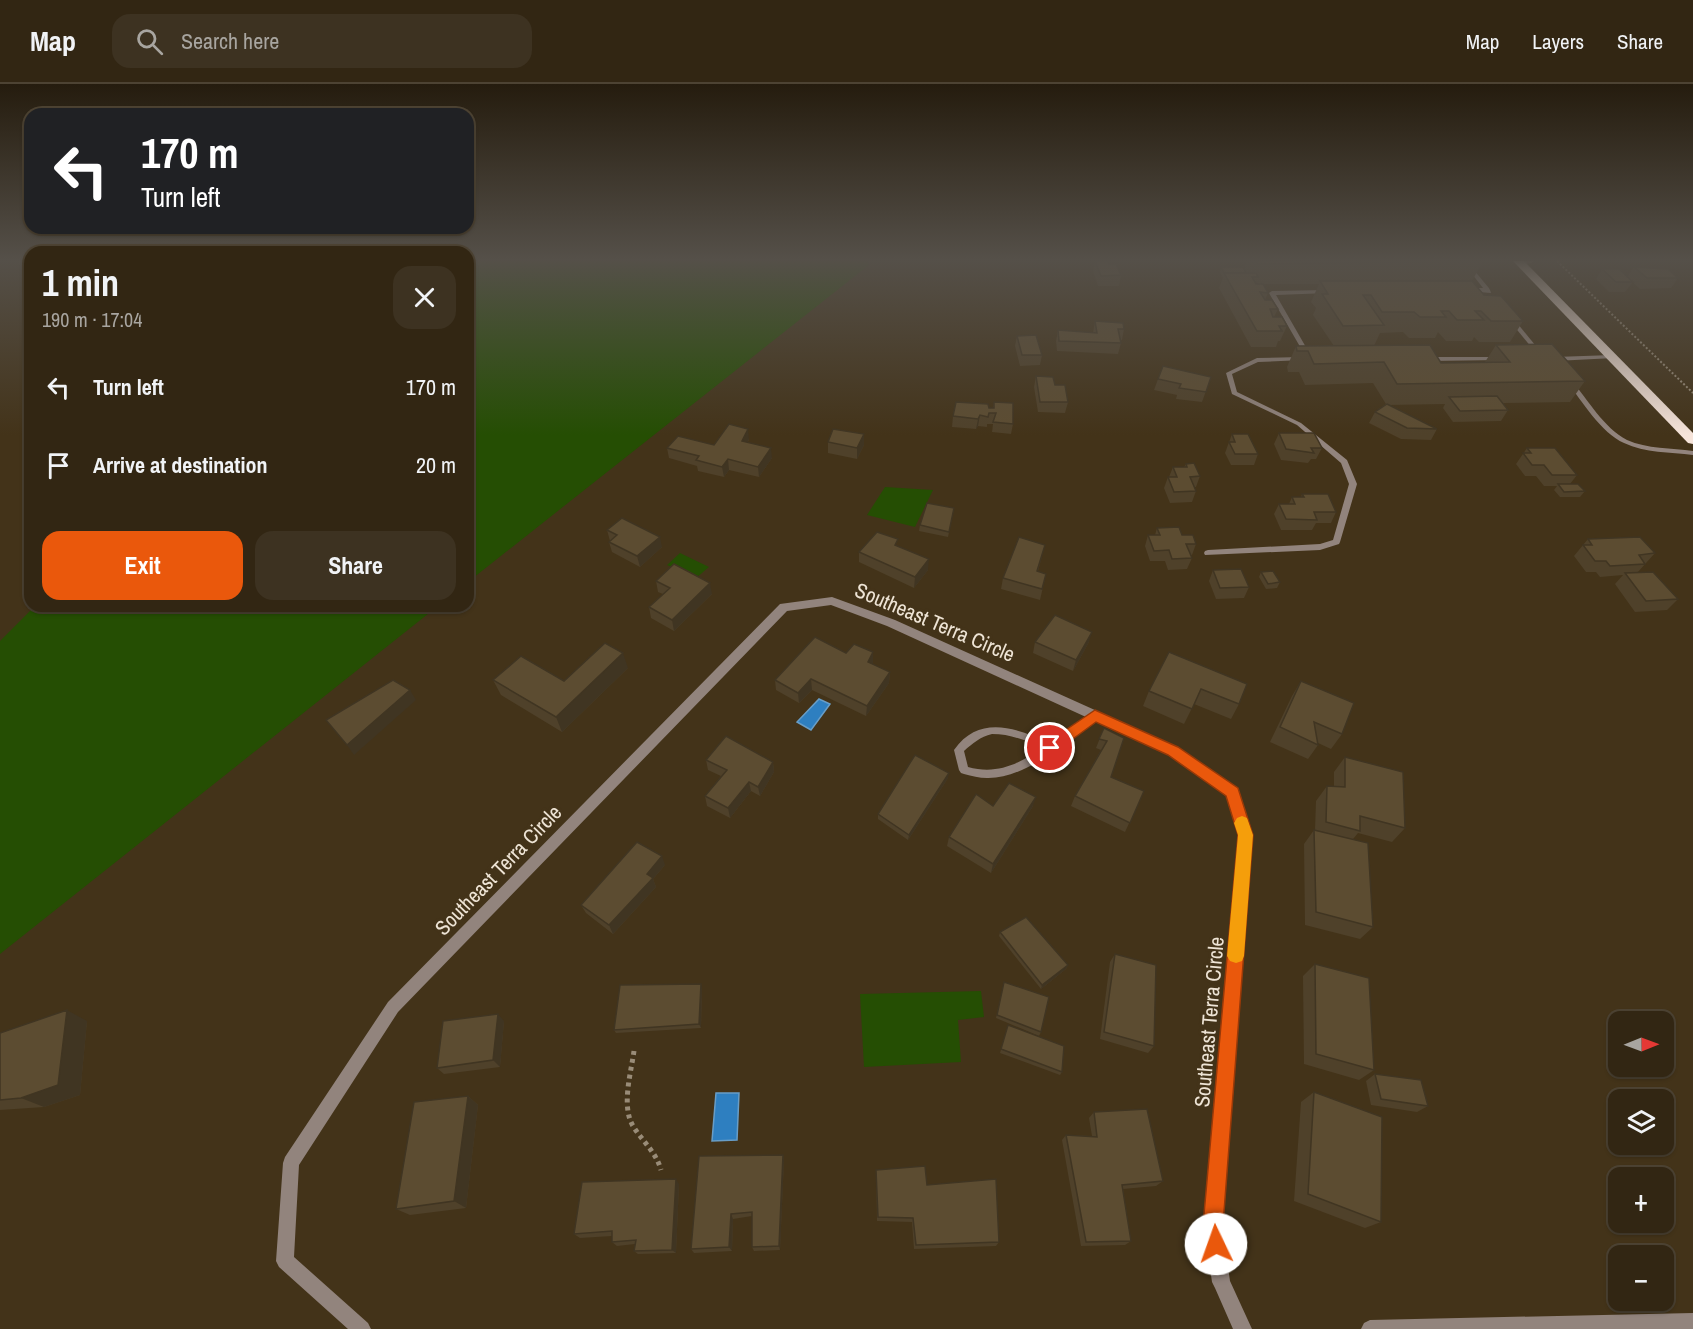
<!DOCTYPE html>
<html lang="en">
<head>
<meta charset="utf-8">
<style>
  body { margin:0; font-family:"Archivo Narrow",sans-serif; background:#3d3221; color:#f1f3f6; height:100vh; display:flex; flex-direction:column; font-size:22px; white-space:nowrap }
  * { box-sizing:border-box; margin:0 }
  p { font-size:20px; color:#a8a5a0 }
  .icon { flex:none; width:33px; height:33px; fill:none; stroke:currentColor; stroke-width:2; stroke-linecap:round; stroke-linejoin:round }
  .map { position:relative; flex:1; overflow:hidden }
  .details { position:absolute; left:24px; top:162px; width:450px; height:366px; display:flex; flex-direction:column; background:#322613; border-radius:18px; box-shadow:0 2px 4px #0004,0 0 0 2px #4d4333 }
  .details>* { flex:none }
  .guide { position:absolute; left:24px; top:24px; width:450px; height:126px; border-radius:18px; box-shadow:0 2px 4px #0004,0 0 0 2px #4d4333; background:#202124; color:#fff; overflow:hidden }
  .needle { width:39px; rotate:89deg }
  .controls { position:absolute; left:1608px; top:927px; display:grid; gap:12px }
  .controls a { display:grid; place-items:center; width:66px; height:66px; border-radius:12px; background:#322613; box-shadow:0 2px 4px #0004,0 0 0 2px #4d4333; font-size:30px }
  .pin { position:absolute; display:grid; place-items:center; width:51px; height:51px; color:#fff; margin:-26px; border:3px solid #fff; border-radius:50%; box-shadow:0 2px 6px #0007 }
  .me { position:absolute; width:66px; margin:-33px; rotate:357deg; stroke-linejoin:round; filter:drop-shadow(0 0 4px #0008) }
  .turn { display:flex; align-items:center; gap:21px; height:126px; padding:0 18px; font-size:27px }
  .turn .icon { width:78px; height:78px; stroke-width:2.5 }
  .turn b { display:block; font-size:42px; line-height:51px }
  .round { display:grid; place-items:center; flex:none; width:63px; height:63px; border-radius:18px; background:#3d3221 }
  .summary { display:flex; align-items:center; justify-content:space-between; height:102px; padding:0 18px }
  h1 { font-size:36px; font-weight:700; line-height:45px }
  .button { display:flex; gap:12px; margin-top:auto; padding:12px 18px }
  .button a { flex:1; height:69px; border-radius:18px; background:#ea580c; color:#fff; font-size:24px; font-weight:700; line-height:69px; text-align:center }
  .button a+a { background:#3d3221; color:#f1f3f6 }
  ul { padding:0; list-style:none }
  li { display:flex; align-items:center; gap:18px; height:78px; padding:0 18px }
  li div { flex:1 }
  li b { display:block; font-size:22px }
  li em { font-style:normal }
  header { display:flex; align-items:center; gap:36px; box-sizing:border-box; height:84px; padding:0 30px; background:#322613; border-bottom:2px solid #4d4333 }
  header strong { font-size:28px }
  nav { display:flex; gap:33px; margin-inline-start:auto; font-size:21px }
  .search { width:420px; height:54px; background:#3d3221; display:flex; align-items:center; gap:15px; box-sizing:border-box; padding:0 21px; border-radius:18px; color:#a8a5a0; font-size:22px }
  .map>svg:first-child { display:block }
  .green { fill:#254e03 }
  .water { fill:#2e7fc0; stroke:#689dc6; stroke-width:1.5 }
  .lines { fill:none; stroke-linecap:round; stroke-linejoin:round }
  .path-far1 { stroke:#998c78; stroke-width:2; stroke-dasharray:2 2; stroke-linecap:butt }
  .path { stroke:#998c78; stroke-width:5; stroke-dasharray:4 4; stroke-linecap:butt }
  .service { fill:#92847d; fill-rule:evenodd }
  .minor { fill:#92847d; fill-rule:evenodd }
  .trunk { fill:#f6e4da; fill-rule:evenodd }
  .wall { fill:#4f412a }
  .shaded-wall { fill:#403522 }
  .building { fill:#5c4c31; stroke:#403522; stroke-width:1.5 }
  .route { fill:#ea580c; stroke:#983908; stroke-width:1.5 }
  .slow { fill:#f59e0b }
  .labels { text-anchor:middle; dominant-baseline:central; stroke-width:6; stroke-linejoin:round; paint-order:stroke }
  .street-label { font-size:21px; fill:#eee4d5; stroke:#433319 }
</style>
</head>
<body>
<header>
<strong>Map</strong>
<div class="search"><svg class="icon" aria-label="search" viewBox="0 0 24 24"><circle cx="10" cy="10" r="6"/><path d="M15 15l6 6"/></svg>Search here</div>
<nav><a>Map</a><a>Layers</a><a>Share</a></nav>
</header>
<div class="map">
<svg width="1693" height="1245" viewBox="0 0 1693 1245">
  <rect width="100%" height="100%" fill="#433319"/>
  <g class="green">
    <polygon points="468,177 868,177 869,181 468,498"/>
    <polygon points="885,403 933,406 915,443 867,431"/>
    <polygon points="680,469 709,483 696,494 667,481"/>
    <polygon points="35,522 438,522 0,870 0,557"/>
    <polygon points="981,907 984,933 958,936 961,978 864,983 860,910"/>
  </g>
  <g class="water">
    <polygon points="819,615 830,620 811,646 797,638"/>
    <polygon points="716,1009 739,1009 737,1056 712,1057"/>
  </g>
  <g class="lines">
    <polyline class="path-far1" points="1557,177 1693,309"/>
    <path class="path" d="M634,967C631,989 621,1022 633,1042C643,1058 656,1068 661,1086"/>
    <g class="service">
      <path d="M1449,177C1466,176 1474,185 1483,197C1487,202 1490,204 1491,209L1467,207L1466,206L1469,204H1483L1469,186Z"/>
      <polygon points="1326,206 1329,208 1328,209 1276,211 1311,272 1306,273 1269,209 1272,207"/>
      <polygon points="1509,234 1513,234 1540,267 1540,269 1536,269 1509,236"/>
      <polygon points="1612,271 1614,272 1614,274 1555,277 1552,275 1555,273"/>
      <polygon points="1301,273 1304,275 1303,276 1258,278 1232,290 1237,308 1301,339 1347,376 1357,400 1340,458 1339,460 1320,466 1205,471 1204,469 1205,467 1208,466 1320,460 1333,456 1349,400 1341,379 1297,341 1232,310 1226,289 1257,274"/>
      <polygon points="1499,273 1502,275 1501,276 1429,277 1426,275 1429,273"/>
      <path d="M1570,296L1572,297C1588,316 1604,344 1627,356C1647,365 1672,364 1693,367V371C1670,368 1645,369 1624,359C1601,349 1582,317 1567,298Z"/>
      <path d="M1095,628L1098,629L1100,632L1098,635C1068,656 1026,695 987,694C979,694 972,692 964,690L961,689L959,686L954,666C979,630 1017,644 1049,659ZM992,650C1010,650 1025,656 1042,664C1019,680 997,691 968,683L964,667C973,659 980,653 992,650Z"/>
    </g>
    <g class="minor">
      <path d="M1514,177H1534C1530,181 1518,181 1514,177Z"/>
      <polygon points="832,513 895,536 1177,663 1238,704 1253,751 1222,1141 1230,1197 1252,1245 1233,1245 1215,1204 1212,1198 1204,1141 1239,751 1228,711 1169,671 887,542 831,521 787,527 398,928 299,1081 294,1173 368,1239 371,1245 348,1245 279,1183 276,1177 283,1079 285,1073 388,918 780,520"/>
      <polygon points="1693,1229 1693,1245 1361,1245 1364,1239 1370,1236"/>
    </g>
    <polygon class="trunk" points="1513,177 1524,177 1693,349 1693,360 1688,359"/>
  </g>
  <g class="wall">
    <polygon points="1095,177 1109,180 1121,191 1119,202 1098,202 1093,187"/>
    <polygon points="1247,177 1483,177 1472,197 1484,211 1523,237 1510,258 1479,258 1474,253 1472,257 1446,257 1438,248 1435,254 1409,254 1403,248 1380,249 1374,262 1441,279 1485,278 1496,261 1585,297 1570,318 1503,319 1508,326 1501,337 1453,338 1443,324 1445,320 1388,321 1437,345 1431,356 1401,355 1369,339 1375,328 1386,320 1373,299 1305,301 1299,288 1288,288 1287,283 1296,262 1334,262 1313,231 1316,224 1311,218 1319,200 1263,200 1268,209 1265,216 1278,225 1274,233 1287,242 1280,257 1278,257 1276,263 1251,263 1219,204 1223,194 1220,188 1221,183 1244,185"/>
    <polygon points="1634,183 1678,194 1671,204 1640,205 1627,193"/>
    <polygon points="1602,185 1633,198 1625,208 1609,208 1596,195"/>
    <polygon points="1095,237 1124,245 1122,256 1120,256 1121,259 1118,270 1057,267 1056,257 1058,246 1093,249"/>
    <polygon points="1017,252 1042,271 1040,281 1020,282 1015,262"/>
    <polygon points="1036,292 1055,301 1068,318 1065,329 1038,328 1034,303"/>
    <polygon points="1211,293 1202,318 1176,315 1177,311 1154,306 1158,295"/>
    <polygon points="994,318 1013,340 1011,350 992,348 993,340 987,340 987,343 978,342 976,345 952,343 953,332 989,324 993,324"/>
    <polygon points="1279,349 1322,364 1316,375 1311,375 1308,379 1281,376 1274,360"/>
    <polygon points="864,350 864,361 857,375 828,369 828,358"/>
    <polygon points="1232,350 1258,370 1254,381 1231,381 1225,369"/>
    <polygon points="749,355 748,358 772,374 759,393 729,386 724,393 698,387 697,382 669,374 667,364 714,361"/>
    <polygon points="1527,364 1577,391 1570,400 1585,407 1580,413 1560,413 1554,406 1557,402 1544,402 1536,392 1525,392 1516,380"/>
    <polygon points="1186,380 1200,392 1196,403 1194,403 1196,407 1192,418 1170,419 1164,404 1168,393 1169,393 1173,383 1184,383"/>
    <polygon points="1302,410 1336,428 1331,439 1316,439 1312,446 1281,446 1274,430 1279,420 1289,420 1292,413 1301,413"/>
    <polygon points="954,424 948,453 919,447 920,441"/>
    <polygon points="1157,444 1182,451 1196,460 1192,471 1190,471 1192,474 1187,485 1168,486 1165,477 1150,477 1145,462 1148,451 1155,451"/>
    <polygon points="607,446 662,463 640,483 612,468 609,458 610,457"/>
    <polygon points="1588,455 1655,469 1637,489 1678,515 1667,526 1635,528 1615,500 1623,491 1600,493 1596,488 1586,488 1574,472"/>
    <polygon points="859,468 928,486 914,504 859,478"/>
    <polygon points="1042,472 1038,487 1046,490 1040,516 1001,505 1003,494"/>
    <polygon points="1213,486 1249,503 1244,514 1216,515 1209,497"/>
    <polygon points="1261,488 1280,498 1277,504 1266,505 1259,493"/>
    <polygon points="656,497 712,510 674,547 651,534 649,523 663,510 658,508"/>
    <polygon points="1035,558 1089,558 1073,587 1033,569"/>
    <polygon points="873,568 872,580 890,588 889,599 866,632 812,606 799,619 776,606 775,596 846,569"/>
    <polygon points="1169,568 1239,620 1231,635 1194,620 1184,640 1143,622 1149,607"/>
    <polygon points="628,584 562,648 501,611 493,596 564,597"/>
    <polygon points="1301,597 1342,650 1331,665 1318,659 1318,661 1308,675 1270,658 1292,612"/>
    <polygon points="1104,644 1124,654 1111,693 1144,707 1125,748 1071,722 1075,712 1101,666 1096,664"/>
    <polygon points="1345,673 1405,744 1392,758 1358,749 1353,755 1373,843 1360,855 1305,841 1304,760 1314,746 1315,746 1316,717 1327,702 1334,703 1334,688"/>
    <polygon points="706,676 773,678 774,688 760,712 751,707 730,734 707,722 705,712 721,692 708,686"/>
    <polygon points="948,694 908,756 878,735 878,730"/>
    <polygon points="993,722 1033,722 991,789 947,762 949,753"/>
    <polygon points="665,781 653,795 656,803 613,850 586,829 581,821"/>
    <polygon points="1000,848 1068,881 1066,885 1041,905 999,852"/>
    <polygon points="1115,870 1154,962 1148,969 1100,955 1110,878"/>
    <polygon points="1315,880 1374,986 1359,996 1304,980 1303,892"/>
    <polygon points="1004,898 1041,948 1039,952 996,934"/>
    <polygon points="702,903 701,944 616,949 614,946"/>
    <polygon points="87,937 80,1011 44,1023 0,1026 0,949"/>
    <polygon points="504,937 500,983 444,990 437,984"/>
    <polygon points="1008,941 1062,988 1060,991 1000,969"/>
    <polygon points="1375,990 1428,1022 1417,1028 1371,1021 1366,997"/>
    <polygon points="1314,1008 1381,1138 1365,1144 1294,1117 1301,1018"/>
    <polygon points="468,1012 478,1021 466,1124 410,1131 396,1125"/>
    <polygon points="1094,1028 1163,1097 1156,1102 1123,1105 1131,1157 1125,1161 1081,1162 1062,1056 1066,1051 1092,1052 1089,1034"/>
    <polygon points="783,1071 784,1076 780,1166 754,1167 752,1163 752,1132 733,1135 732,1167 694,1169 691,1165"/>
    <polygon points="876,1086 927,1101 999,1158 996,1162 914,1165 912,1138 877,1137"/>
    <polygon points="679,1100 676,1169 638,1170 634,1167 635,1160 617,1162 612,1158 612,1152 580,1154 574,1150"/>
  </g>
  <g class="shaded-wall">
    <polygon points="980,331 978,342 976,345 978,335"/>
    <polygon points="748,345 749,355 743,368 742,357"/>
    <polygon points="864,350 864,361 857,375 857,364"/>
    <polygon points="771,364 772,374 759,393 758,383"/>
    <polygon points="728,375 729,386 724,393 722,383"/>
    <polygon points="660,453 662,463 640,483 637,472"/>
    <polygon points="929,475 928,486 914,504 915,493"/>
    <polygon points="710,499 712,510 674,547 672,536"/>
    <polygon points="1092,548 1089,558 1073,587 1076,576"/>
    <polygon points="873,568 873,579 868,588 868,578"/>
    <polygon points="623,569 628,584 562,648 556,633"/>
    <polygon points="890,588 889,599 866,632 867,622"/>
    <polygon points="811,595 812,606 799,619 798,609"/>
    <polygon points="410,606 416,616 354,671 347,661"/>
    <polygon points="773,678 774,688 760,712 758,703"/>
    <polygon points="949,689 948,694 908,756 909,751"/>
    <polygon points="749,698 751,707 730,734 728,724"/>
    <polygon points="1036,713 1033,722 991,789 993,780"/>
    <polygon points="662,772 665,781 653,795 656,803 613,850 609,841 647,790"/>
    <polygon points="1068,881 1066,885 1041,905 1042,901"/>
    <polygon points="701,900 702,903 701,944 699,940"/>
    <polygon points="67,926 87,937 80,1011 44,1023 21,1014"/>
    <polygon points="498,930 504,937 500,983 493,976"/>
    <polygon points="468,1012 478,1021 466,1124 454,1117"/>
    <polygon points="783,1071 784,1076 780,1166 779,1162"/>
    <polygon points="676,1095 679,1100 676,1169 672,1166"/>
    <polygon points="731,1130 733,1135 732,1167 729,1163"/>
  </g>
  <g class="building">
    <polygon points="1095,177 1108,177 1109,180 1116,180 1121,191 1101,192"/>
    <polygon points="1256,177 1483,177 1258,180"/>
    <polygon points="1221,183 1243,183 1246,189 1224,189"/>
    <polygon points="1634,183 1668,185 1678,194 1647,194"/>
    <polygon points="1602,185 1619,185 1633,198 1616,198"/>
    <polygon points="1224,189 1256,189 1258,193 1252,193 1256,200 1263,200 1268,209 1260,208 1265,216 1272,216 1278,225 1270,225 1273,233 1282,233 1287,242 1279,242 1282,247 1257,247"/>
    <polygon points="1320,197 1472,197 1484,211 1501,212 1523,237 1491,237 1481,227 1475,227 1484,236 1457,236 1449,227 1441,227 1446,233 1420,233 1414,228 1382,228 1371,211 1363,211 1384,241 1343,242 1322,210 1328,210"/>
    <polygon points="1095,237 1123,239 1124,245 1118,245 1121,259 1059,257 1058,246 1097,249"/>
    <polygon points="1036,251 1042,271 1022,271 1017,252"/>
    <polygon points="1552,260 1585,297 1397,300 1384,278 1314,280 1308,267 1297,267 1296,262 1430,261 1441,279 1510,278 1496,261"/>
    <polygon points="1163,282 1211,293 1206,308 1179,304 1181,300 1158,295"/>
    <polygon points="1036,292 1053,293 1055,301 1065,301 1068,318 1040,318"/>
    <polygon points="1497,312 1508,326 1460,327 1449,313"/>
    <polygon points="956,318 988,320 989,324 994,324 994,318 1013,319 1013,340 993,338 996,329 989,329 988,333 980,331 978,335 953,332"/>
    <polygon points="1387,320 1437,345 1407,344 1375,328"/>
    <polygon points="729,340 748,345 742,357 771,364 758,383 728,375 722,383 696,376 699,372 667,364 678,352 714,361"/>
    <polygon points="833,345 864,350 857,364 828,358"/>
    <polygon points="1279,349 1314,349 1322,364 1311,364 1314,369 1286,365"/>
    <polygon points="1232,350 1248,350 1258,370 1235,370 1229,358 1235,358"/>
    <polygon points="1527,364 1555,364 1577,391 1552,391 1544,381 1532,381 1523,369 1531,369"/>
    <polygon points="1194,379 1200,392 1190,393 1196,407 1174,408 1168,393 1177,393 1173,383 1187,383 1186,380"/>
    <polygon points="1558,400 1578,400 1585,407 1564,408"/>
    <polygon points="1302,410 1328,410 1336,428 1314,428 1317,436 1286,435 1279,420 1295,420 1292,413 1304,413"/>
    <polygon points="927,419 954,424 949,448 920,441"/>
    <polygon points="622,434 660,453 637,472 609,458 617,451 607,446"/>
    <polygon points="1179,443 1182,451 1193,451 1196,460 1186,460 1192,474 1172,475 1169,466 1154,467 1148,451 1160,451 1157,444"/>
    <polygon points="877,448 898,455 895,461 929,475 915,493 859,468"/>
    <polygon points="1019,453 1045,461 1037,487 1046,490 1042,505 1003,494"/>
    <polygon points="1640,453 1655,469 1639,471 1645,480 1610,482 1606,477 1595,477 1583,461 1592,461 1588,455"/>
    <polygon points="674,480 710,499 672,536 649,523 670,504 656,497"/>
    <polygon points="1241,485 1249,503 1220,504 1213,486"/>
    <polygon points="1273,487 1280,498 1268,500 1261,488"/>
    <polygon points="1653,488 1678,515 1646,517 1625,489"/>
    <polygon points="1055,531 1092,548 1076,576 1035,558"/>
    <polygon points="815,553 846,569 854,560 873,568 868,578 890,588 867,622 811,595 798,609 775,596"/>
    <polygon points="605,559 623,569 556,633 493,596 521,572 564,597"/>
    <polygon points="1169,568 1247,600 1239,620 1201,605 1192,625 1149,607"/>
    <polygon points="393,596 410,606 347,661 326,636"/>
    <polygon points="1301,597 1354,619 1342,650 1314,638 1318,661 1280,643"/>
    <polygon points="1104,644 1124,654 1111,693 1144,707 1130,739 1075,712 1107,657 1099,655"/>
    <polygon points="726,652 773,678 758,703 749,698 728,724 705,712 727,686 706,676"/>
    <polygon points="915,671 949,689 909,751 878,730"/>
    <polygon points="1345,673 1403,688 1405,744 1360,732 1360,747 1326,738 1327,702 1345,703"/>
    <polygon points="1009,699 1036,713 993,780 949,753 976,710 993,722"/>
    <polygon points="1314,746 1368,759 1373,843 1316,828"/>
    <polygon points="637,758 662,772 647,790 653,794 609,841 581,821"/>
    <polygon points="1026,833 1068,881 1042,901 1000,848"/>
    <polygon points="1115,870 1156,881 1154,962 1104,948"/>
    <polygon points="1315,880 1369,894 1374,986 1316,970"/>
    <polygon points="1004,898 1049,913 1041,948 997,931"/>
    <polygon points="701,900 699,940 614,946 620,901"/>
    <polygon points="67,926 58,1001 21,1014 0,1016 0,949"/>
    <polygon points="498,930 493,976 437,984 443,937"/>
    <polygon points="1008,941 1064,962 1062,988 1001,965"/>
    <polygon points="1375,990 1421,996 1428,1022 1381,1015"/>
    <polygon points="1314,1008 1382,1033 1381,1138 1308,1110"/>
    <polygon points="468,1012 454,1117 396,1125 414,1018"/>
    <polygon points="1147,1025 1163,1097 1122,1101 1131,1157 1086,1158 1066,1051 1097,1053 1094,1028"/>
    <polygon points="783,1071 779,1162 752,1163 752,1128 731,1130 729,1163 691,1165 699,1072"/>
    <polygon points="925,1082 927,1101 996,1095 999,1158 916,1161 913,1134 878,1133 876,1086"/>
    <polygon points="676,1095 672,1166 634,1167 636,1156 612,1158 612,1147 574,1150 582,1098"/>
  </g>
  <linearGradient id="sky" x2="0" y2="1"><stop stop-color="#251c0e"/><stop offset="0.5" stop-color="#555049"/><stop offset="1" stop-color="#555049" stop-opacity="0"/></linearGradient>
  <rect width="1693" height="351" fill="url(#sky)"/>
  <polygon class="route" points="1095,626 1178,663 1238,704 1253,751 1223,1141 1226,1160 1223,1167 1216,1170 1209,1167 1203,1141 1238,751 1226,712 1168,671 1096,638 1055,668 1045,668 1043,664 1045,660"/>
  <polygon class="slow" points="1242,732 1247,734 1253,751 1244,872 1242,877 1236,879 1230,877 1227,872 1238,751 1234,739 1237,734"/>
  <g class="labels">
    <g class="street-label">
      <text transform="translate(935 538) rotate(23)">Southeast Terra Circle</text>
      <text transform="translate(498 786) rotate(-46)">Southeast Terra Circle</text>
      <text transform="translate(1209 938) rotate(-85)">Southeast Terra Circle</text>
    </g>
  </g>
</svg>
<div class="controls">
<a><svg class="needle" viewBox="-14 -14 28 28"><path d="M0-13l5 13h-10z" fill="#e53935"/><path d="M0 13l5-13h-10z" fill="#a8a5a0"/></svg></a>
<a><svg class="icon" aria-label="layers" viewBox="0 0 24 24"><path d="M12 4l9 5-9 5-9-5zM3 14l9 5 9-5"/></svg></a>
<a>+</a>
<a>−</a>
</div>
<div class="pin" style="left:1050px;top:664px;background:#d93025"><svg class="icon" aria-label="arrive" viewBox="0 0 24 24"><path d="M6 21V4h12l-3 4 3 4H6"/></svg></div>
<svg class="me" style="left:1216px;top:1160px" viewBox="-20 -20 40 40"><circle r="19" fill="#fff"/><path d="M0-13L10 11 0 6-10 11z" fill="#ea580c"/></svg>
<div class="guide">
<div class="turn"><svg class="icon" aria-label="left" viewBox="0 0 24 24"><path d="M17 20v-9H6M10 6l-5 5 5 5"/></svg><div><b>170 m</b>Turn left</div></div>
</div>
<section class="details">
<div class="summary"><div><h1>1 min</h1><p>190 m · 17:04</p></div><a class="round"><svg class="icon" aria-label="close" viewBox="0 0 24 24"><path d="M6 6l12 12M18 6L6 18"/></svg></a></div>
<ul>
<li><svg class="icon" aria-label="left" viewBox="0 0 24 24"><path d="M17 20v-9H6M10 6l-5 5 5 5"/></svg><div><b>Turn left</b></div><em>170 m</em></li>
<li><svg class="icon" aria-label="arrive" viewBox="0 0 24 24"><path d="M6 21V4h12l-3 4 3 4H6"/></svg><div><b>Arrive at destination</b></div><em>20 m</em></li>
</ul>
<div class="button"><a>Exit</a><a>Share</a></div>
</section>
</div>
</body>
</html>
